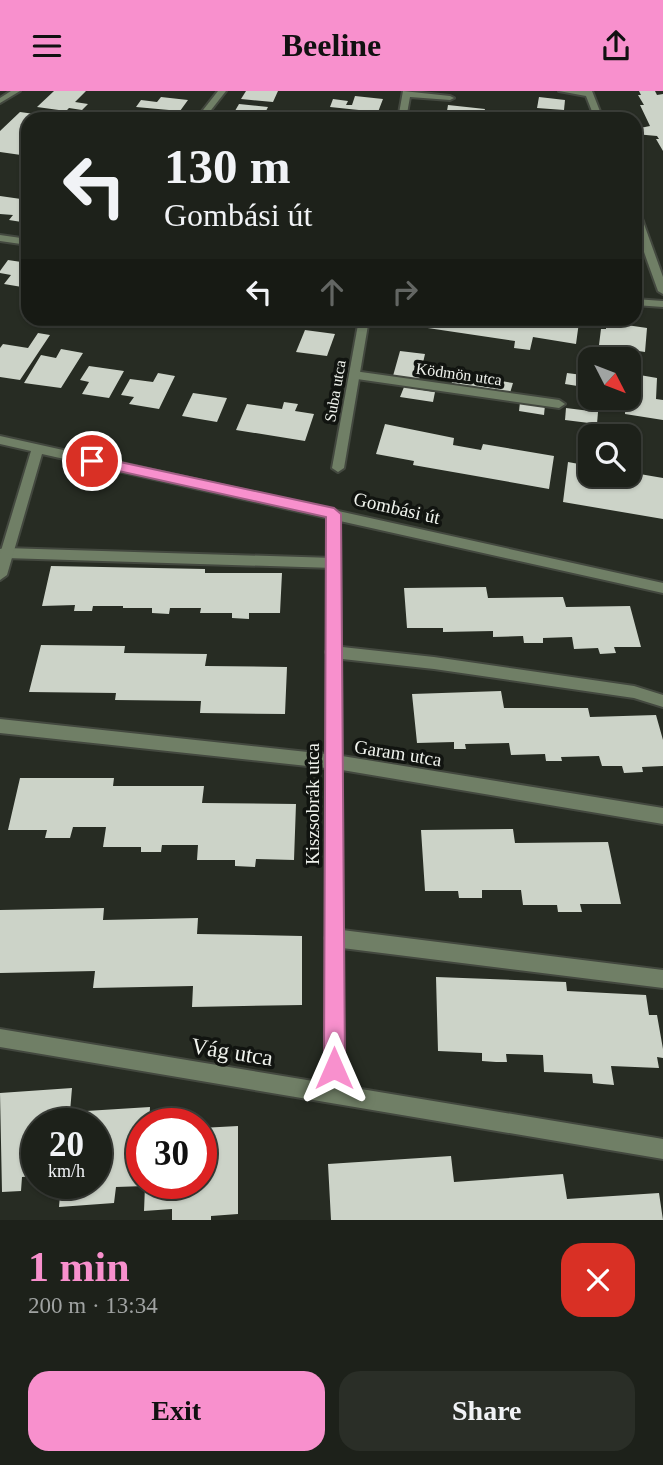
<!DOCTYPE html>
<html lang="en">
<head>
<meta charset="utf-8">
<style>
  body { margin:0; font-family:Georgia,serif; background:#2a2e27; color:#f1f3f6; height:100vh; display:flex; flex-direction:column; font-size:26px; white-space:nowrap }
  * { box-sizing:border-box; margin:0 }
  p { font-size:23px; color:#a0a3a2 }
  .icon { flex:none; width:38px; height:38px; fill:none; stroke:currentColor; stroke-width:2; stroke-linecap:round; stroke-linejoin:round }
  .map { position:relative; height:1129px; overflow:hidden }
  .drawer { display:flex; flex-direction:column; background:#1d211a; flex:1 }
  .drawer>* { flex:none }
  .guide { position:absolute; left:21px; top:21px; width:621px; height:214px; border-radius:21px; box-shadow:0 2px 5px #0004,0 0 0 2px #3b3e39; background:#1d211a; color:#f1f3f6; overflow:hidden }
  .needle { width:46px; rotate:132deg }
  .buttons { position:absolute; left:578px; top:256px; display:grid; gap:14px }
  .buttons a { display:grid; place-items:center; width:63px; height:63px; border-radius:14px; background:#1d211a; box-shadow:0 2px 5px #0004,0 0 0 2px #3b3e39; font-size:35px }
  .speed { position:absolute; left:21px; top:1017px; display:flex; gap:14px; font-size:35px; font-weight:700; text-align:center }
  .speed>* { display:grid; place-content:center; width:91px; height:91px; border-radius:50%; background:#1d211a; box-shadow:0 2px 5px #0004,0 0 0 2px #3b3e39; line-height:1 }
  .speed small { font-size:18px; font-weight:400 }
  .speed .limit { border:10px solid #d22; background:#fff; color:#111 }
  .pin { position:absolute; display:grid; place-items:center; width:60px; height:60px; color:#fff; margin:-30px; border:4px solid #fff; border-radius:50%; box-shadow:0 2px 7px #0007 }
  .me { position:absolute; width:77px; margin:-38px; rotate:0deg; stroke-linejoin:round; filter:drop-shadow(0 0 5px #0008) }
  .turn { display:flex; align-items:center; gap:24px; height:147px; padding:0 28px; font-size:32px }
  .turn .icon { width:91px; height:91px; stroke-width:2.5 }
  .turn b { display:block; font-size:49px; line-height:60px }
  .lanes { display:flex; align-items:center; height:66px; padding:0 28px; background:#0003; justify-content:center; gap:35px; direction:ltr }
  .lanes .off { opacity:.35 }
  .round { display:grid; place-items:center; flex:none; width:74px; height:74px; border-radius:21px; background:#2a2e27 }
  .headline { display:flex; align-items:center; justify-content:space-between; height:119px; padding:0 28px }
  h1 { font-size:42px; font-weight:700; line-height:52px; color:#f890cd }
  .action { display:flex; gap:14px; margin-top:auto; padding:14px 28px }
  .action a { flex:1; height:80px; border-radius:21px; background:#f890cd; color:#111; font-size:28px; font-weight:700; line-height:80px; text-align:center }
  .action a+a { background:#2a2e27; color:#f1f3f6 }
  header { display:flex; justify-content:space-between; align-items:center; height:91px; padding:0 28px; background:#f890cd; color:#111; font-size:32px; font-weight:700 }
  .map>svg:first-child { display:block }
  .building { fill:#ccd3c8 }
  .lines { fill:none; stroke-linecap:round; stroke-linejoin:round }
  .lane-casing { stroke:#43483f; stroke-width:4 }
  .street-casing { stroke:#43483f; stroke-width:4 }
  .lane { fill:#707f66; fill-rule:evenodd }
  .street { fill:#707f66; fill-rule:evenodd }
  .route { fill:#f890cd; stroke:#a15e85; stroke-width:2 }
  .labels { text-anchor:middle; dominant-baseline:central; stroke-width:7; stroke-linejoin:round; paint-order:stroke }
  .far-street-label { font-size:16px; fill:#f0f3ed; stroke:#111410 }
  .street-label { font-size:19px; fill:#f0f3ed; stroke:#111410 }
  .near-street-label { font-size:23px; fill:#f0f3ed; stroke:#111410 }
</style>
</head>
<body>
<header><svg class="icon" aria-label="menu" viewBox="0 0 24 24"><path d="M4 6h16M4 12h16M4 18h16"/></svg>Beeline<svg class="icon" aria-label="share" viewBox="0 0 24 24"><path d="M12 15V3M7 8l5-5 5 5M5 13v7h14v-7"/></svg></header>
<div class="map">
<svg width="663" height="1129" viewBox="0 0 663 1129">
  <rect width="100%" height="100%" fill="#272c23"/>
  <g class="building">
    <polygon points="54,0 86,0 75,11 88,13 82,19 69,17 66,20 37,16"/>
    <polygon points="246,0 278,0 273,11 241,8"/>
    <polygon points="639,0 655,0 657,4 663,3 663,60 656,48 659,48 657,45 635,43 635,38 650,35 640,14 644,14 638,4 641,4"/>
    <polygon points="355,5 383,8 378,21 330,16 333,8 348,10 346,14 352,14"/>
    <polygon points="161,6 188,9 180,20 136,16 141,9 157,11"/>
    <polygon points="539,6 565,9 564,19 537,17"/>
    <polygon points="239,13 268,16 262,28 232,25"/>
    <polygon points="448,14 485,18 482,28 440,27 442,20 447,20"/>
    <polygon points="20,21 49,25 46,28 28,28 28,44 20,53 28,54 28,65 0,61 0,40"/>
    <polygon points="349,21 379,24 377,28 346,28"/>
    <polygon points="0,105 28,109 28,132 9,129 13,124 0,123"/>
    <polygon points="8,169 28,172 28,188 22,196 4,193 11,184 0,182 0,180"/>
    <polygon points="396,228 519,230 519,228 553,228 579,231 576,253 533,246 530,259 514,257 515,250 394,232"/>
    <polygon points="606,231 647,237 645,261 599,254 601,238 606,238"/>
    <polygon points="305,239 335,243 327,265 296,261"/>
    <polygon points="38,242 50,244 20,289 0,286 0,257 3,253 28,257"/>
    <polygon points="61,258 83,262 61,297 24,292 41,264 56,267"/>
    <polygon points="400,260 425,263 419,289 393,285"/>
    <polygon points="89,275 124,280 109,307 82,303 89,291 80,289"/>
    <polygon points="158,282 175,285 159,318 129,313 134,306 121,304 130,288 153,291"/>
    <polygon points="455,282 513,292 510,302 451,294"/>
    <polygon points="567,282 590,285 590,297 565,293"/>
    <polygon points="628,282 657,287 656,308 663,309 663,329 625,323 626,306 628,306"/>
    <polygon points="404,296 435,301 433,311 400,306"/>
    <polygon points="193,302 227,307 217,331 182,325"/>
    <polygon points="284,311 298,313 295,320 314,323 305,350 236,339 247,313 282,318"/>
    <polygon points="520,311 545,314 544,324 519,320"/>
    <polygon points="566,317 598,321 597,333 565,329"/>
    <polygon points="385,333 454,347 453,354 481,359 483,353 554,365 549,398 413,374 414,370 376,363"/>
    <polygon points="568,371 590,375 590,383 628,381 663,387 663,428 563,411"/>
    <polygon points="51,475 205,478 205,482 282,482 280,522 249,522 249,528 232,527 232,522 200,522 201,517 170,517 169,523 152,522 152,517 123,517 123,515 93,515 92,520 74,520 75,514 42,515"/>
    <polygon points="486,496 488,507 563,506 566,516 630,515 641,556 614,556 616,562 600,563 598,557 574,558 572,546 543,547 543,552 524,552 523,545 493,546 493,540 443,541 443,537 407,537 404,497"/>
    <polygon points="41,554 125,555 124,562 207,563 205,575 287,576 285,623 200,622 201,610 115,609 116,602 29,601"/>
    <polygon points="501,600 504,617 588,617 590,626 656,624 663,649 663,675 642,676 643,681 624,682 622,675 602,675 599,665 561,666 562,670 546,670 545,663 511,664 509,652 465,653 466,658 454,658 454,651 417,652 412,603"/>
    <polygon points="20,687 114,687 113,695 204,695 202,712 296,713 294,769 256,768 255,776 235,775 235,769 197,769 198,754 162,754 161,761 141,761 141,756 103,756 106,736 73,736 70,747 45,747 47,739 8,739"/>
    <polygon points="513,738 515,752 608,751 621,813 580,813 582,821 558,821 557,814 523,814 521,799 482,799 482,807 459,807 458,800 425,800 421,739"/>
    <polygon points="104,817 103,829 198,827 197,843 302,845 302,914 192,916 193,895 93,897 95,880 0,882 0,819"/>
    <polygon points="436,886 566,891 567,900 646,904 649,924 657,924 663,958 663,967 657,966 659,977 611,975 614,994 602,993 593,992 592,983 544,981 543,964 506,963 507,971 496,971 482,970 482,962 438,960"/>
    <polygon points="72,997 70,1021 150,1016 149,1032 142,1032 142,1092 201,1092 201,1037 238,1035 238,1123 211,1125 211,1129 172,1129 172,1118 144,1120 145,1095 116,1096 114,1112 59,1116 61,1092 96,1092 96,1032 37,1032 37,1085 22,1086 21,1100 2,1101 0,1002"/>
    <polygon points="451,1065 454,1091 563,1083 567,1108 659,1102 663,1129 331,1129 328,1073"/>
  </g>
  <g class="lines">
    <g class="lane-casing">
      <g id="lane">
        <polygon points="354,280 559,309 565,313 559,317 350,287 350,281"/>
        <polygon points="5,457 334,467 340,472 334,477 5,467 0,465 0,458"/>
        <polygon points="333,555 434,566 634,595 663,604 663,616 634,607 434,578 333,567 328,565 326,561 328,557"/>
        <polygon points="334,838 663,879 663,897 334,856 328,853 325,847 328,841"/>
      </g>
    </g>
    <g class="street-casing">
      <g id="street">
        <polygon points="11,0 20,0 0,12 0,7"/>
        <polygon points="218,0 226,0 204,28 196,28"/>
        <polygon points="403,0 450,5 454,7 450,9 410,6 406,28 398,28"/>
        <polygon points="559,0 592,0 603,28 595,28 586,5"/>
        <polygon points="635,119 640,122 663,186 663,203 658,200 635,136"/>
        <polygon points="0,144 28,148 28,154 0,150"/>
        <polygon points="635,208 663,210 663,216 635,214"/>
        <polygon points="359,228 369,228 344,377 338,381 332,377"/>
        <polygon points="0,345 663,492 663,502 340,430 342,665 663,717 663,733 342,679 343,995 663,1048 663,1068 0,956 0,938 325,992 326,677 0,642 0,628 326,663 328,427 42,363 7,484 0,489 0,463 31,360 0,353"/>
      </g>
    </g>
    <use href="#lane" class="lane"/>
    <use href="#street" class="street"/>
  </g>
  <polygon class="route" points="92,365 334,417 341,423 345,977 342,984 334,987 327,984 324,977 326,426 87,373 87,366"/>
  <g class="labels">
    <g class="far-street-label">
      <text transform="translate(459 283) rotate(8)">Ködmön utca</text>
      <text transform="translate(335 300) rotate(-80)">Suba utca</text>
    </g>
    <g class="street-label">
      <text transform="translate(397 417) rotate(13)">Gombási út</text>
      <text transform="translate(398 662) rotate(9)">Garam utca</text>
      <text transform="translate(312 713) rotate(-90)">Kiszsobrák utca</text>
    </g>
    <g class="near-street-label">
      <text transform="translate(232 961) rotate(9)">Vág utca</text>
    </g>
  </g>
</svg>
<div class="buttons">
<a><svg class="needle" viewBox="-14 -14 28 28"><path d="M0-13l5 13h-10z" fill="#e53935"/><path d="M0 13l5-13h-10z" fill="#a0a3a2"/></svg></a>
<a><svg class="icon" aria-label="search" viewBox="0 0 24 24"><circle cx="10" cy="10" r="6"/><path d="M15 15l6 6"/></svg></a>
</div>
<div class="speed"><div>20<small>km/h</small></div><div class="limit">30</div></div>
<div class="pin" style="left:92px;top:370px;background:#d93025"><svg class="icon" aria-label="arrive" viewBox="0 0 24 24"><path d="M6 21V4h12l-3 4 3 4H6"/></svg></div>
<svg class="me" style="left:334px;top:977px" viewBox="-20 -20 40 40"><path d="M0-17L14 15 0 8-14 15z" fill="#f890cd" stroke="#fff" stroke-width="4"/></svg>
<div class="guide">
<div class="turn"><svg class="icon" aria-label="left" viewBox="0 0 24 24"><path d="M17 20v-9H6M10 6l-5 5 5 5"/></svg><div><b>130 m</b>Gombási út</div></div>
<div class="lanes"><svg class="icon" aria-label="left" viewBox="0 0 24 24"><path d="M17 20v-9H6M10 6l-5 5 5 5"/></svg><svg class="icon off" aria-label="ahead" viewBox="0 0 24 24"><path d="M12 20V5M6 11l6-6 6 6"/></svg><svg class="icon off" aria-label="right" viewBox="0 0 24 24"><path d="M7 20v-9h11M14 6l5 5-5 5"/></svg></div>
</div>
</div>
<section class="drawer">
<div class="headline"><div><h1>1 min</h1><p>200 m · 13:34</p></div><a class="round" style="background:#d93025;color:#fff"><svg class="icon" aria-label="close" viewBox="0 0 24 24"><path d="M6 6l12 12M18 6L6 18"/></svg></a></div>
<div class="action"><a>Exit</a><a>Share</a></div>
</section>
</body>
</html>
